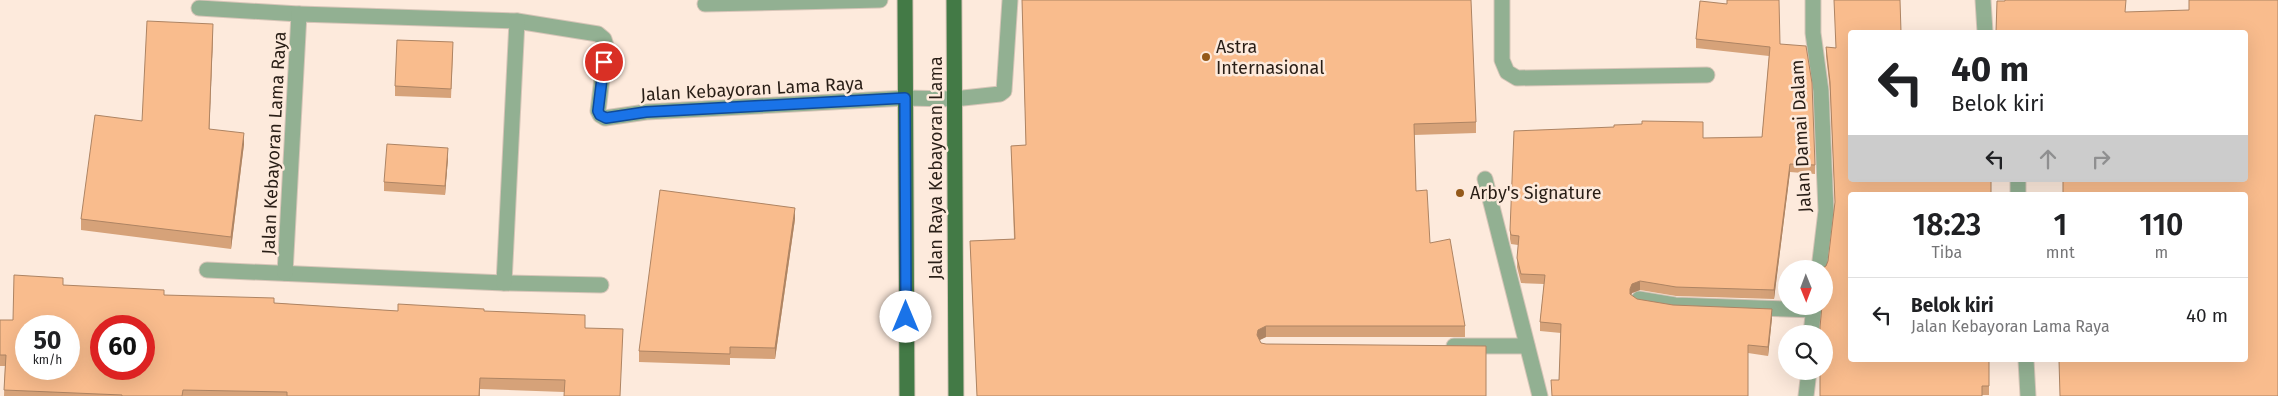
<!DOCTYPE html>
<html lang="id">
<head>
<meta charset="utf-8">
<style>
  body { margin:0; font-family:"Fira Sans",sans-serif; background:#f6f6f6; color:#202124; height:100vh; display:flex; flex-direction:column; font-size:19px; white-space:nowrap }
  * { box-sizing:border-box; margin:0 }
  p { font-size:16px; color:#757577 }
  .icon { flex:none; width:28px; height:28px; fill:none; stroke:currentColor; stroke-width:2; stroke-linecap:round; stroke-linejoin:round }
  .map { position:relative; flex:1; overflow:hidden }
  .drawer { position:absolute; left:1848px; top:192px; width:400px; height:170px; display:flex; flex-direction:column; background:#fff; border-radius:5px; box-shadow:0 5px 20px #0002 }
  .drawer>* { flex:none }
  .top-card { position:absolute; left:1848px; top:30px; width:400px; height:152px; border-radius:5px; box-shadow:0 5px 20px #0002; background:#fff; color:#202124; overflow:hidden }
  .needle { width:32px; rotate:179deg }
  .fabs { position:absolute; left:1778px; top:260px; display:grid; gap:10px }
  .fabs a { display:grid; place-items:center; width:55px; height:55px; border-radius:50%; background:#fff; box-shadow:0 5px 20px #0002; font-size:25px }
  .speed { position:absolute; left:15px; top:315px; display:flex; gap:10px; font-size:25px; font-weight:700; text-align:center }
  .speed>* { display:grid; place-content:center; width:65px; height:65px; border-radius:50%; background:#fff; box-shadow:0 5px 20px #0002; line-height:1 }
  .speed small { font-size:12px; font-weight:400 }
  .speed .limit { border:8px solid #d22; background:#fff; color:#111 }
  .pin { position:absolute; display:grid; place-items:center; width:42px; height:42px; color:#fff; margin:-21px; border:2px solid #fff; border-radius:50%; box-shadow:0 1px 5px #0007 }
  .me { position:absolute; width:55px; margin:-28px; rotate:0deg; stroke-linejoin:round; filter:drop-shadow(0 0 4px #0008) }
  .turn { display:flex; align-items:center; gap:18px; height:105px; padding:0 20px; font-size:22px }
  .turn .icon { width:65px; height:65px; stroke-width:2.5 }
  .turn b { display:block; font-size:35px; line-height:42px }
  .lanes { display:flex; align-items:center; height:48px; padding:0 20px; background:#0003; justify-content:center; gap:25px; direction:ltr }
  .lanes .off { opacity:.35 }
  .eta { display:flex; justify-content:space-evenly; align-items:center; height:85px; text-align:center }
  .eta b { font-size:30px; font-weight:600; line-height:35px }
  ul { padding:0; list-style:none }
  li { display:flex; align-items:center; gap:15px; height:75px; padding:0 20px; border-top:1px solid #e0e0e0 }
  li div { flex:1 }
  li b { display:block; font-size:19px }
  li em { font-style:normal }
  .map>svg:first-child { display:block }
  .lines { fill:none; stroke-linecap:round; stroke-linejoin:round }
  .service-casing { stroke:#d7c5b8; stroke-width:17 }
  .minor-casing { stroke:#d7c5b8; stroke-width:17 }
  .primary-casing { stroke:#d7c5b8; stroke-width:17 }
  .service { stroke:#92b092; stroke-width:15 }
  .minor { stroke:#92b092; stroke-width:15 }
  .primary { stroke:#437a46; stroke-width:15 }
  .wall { fill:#d6a279 }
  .shaded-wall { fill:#ae8463 }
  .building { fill:#f9bc8d; stroke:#ae8463; fill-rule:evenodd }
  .route-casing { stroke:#114b97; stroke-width:12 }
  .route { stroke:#1a73e8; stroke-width:9 }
  .poi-dot { fill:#945919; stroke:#fdeadc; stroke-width:2 }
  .labels { text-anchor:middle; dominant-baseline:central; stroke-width:5; stroke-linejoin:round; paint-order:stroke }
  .poi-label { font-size:18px; fill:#291e16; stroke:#fdeadc; text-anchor:start }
  .street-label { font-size:18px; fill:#291e16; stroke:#fdeadc }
</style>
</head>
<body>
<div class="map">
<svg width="2278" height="396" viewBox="0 0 2278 396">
  <rect width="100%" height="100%" fill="#fdeadc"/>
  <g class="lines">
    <g class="service-casing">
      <g id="service">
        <polyline points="1502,0 1502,60 1507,72 1517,78 1707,75"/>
        <polyline points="705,4 880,0"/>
        <polyline points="954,99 1000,94 1004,91 1010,0"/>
      </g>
    </g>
    <g class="minor-casing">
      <g id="minor">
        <polyline points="1813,0 1813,33 1821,91 1826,211 1819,269"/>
        <polyline points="1983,0 1985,32"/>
        <polyline points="199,8 299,14"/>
        <polyline points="1485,179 1540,396"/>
        <polyline points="2018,195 2018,180"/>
        <polyline points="207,270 504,283 601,285"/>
        <polyline points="285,273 299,14 517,21 598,34 604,39 606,46 598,111 600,115 605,118 646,112 905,98 954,99"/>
        <polyline points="504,283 517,21"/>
        <polyline points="1639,299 1675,305 1814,310"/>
        <polyline points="1811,334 1814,306"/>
        <polyline points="1454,346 1527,346"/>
        <polyline points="2026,360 2028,396"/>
        <polyline points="1806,396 1809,371"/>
      </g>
    </g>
    <g class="primary-casing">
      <g id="primary">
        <polyline points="905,0 907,396"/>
        <polyline points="954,0 956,396"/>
      </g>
    </g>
    <use href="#service" class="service"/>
    <use href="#minor" class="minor"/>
    <use href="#primary" class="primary"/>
  </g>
  <g class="wall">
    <polygon points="1022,0 1476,122 1476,133 1414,135 1416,191 1430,243 1465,326 1465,337 1266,337 1259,340 1261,343 1486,396 977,396 970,241 1014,239 1011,146 1026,145"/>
    <polygon points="213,35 209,129 244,144 231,249 81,230 81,219 142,121"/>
    <polygon points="1696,39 1780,44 1815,165 1815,174 1790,172 1774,299 1676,296 1640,290 1632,293 1631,295 1637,299 1673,305 1772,318 1768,356 1748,353 1559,380 1561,333 1540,331 1540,322 1544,284 1521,283 1517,267 1518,245 1511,244 1510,239 1510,230 1703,138 1762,137 1769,56 1696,48"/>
    <polygon points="1826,47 1835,48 1850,195 1850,360 1989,360 1989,395 1820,396 1826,266 1828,261 1835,204 1830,91 1826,56"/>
    <polygon points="453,52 451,98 395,96 395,86"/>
    <polygon points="448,158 445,195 384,191 384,182"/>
    <polygon points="795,219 775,359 730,358 730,365 639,362 639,351"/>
    <polygon points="63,285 164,295 274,303 398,311 484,311 585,328 623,341 564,392 480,389 480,396 4,396 5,366 0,366 0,320 13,320"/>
  </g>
  <g class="shaded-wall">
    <polygon points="213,24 213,35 209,140 209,129"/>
    <polygon points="244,133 244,144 231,249 231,237"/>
    <polygon points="448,148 448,158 445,195 445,186"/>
    <polygon points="1790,164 1790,172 1774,299 1774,290"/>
    <polygon points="795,208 795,219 775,359 775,348"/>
    <polygon points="1640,281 1640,290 1632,293 1630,298 1630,289 1632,284"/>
    <polygon points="1772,309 1772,318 1768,356 1768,347"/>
    <polygon points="1266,326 1266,337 1258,341 1257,335 1258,330"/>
  </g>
  <g class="building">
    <polygon points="1022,0 1471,0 1476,122 1414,124 1416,191 1427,190 1430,243 1450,239 1465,326 1266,326 1258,330 1257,335 1261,343 1266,344 1486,346 1486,396 977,396 970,241 1015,239 1011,146 1026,145"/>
    <polygon points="1727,0 1779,0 1780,44 1806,46 1812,83 1815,165 1790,164 1774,290 1676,287 1640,281 1632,284 1630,289 1630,294 1637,299 1673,305 1772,309 1768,347 1748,345 1748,396 1552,396 1551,380 1559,380 1561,324 1540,322 1545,275 1521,274 1517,258 1519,236 1511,235 1510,230 1514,131 1614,127 1614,125 1642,124 1642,121 1703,122 1703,138 1762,137 1770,47 1696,39 1700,1 1727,4"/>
    <polygon points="1834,0 1900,0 1901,32 1850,32 1850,180 1991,180 1991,195 1850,195 1850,360 1989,360 1989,386 1982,386 1982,396 1820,396 1820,371 1824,371 1824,334 1820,334 1820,327 1822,306 1824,306 1824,269 1821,269 1826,266 1828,261 1835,202 1830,82 1826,47 1836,48"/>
    <polygon points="2005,0 2126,0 2125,12 2189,10 2189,0 2278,0 2278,396 2060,396 2059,360 2245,360 2245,195 2063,195 2063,180 2245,180 2245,32 1996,32 1997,1 2005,1"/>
    <polygon points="147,21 213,24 209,129 244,133 231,237 81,219 95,115 142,121"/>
    <polygon points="397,40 453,42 451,89 395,86"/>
    <polygon points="387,144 448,148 445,186 384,182"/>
    <polygon points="660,190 795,208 775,348 730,347 730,354 639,351"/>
    <path d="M14,275L63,278V285L164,290V295L274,298V303L398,311V304L484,309V311L585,315V328L623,329L620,396H564L565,380L480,378L479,396H287V392L183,390L182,396H122V395L4,390L6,355H0V320H13ZM26,326H69V369H26ZM101,326H144V369H101Z"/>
  </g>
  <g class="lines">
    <g class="route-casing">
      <polyline id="route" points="604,62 598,111 600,115 606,118 646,112 905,98 906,317"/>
    </g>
    <use href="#route" class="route"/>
  </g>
  <g class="poi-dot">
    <circle cx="1206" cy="57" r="5"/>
    <circle cx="1460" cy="193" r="5"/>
  </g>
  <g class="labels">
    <g class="poi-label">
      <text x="1216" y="47">Astra<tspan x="1216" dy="21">Internasional</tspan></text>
      <text x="1470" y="193">Arby's Signature</text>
    </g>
    <g class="street-label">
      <text transform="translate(752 89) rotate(-3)">Jalan Kebayoran Lama Raya</text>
      <text transform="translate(1801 136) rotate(-93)">Jalan Damai Dalam</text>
      <text transform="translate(274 143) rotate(-87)">Jalan Kebayoran Lama Raya</text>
      <text transform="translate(936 168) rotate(-90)">Jalan Raya Kebayoran Lama</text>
    </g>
  </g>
</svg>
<div class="fabs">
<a><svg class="needle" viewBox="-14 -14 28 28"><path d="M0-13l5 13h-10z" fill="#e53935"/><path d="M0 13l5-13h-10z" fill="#757577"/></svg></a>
<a><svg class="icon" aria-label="search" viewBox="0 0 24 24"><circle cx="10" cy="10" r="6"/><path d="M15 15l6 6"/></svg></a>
</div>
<div class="speed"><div>50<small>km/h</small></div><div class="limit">60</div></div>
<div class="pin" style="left:604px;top:62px;background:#d93025"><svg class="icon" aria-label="arrive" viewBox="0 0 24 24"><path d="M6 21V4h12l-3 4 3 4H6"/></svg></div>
<svg class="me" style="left:906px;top:317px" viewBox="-20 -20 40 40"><circle r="19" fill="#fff"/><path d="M0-13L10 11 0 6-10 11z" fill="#1a73e8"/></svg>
<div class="top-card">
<div class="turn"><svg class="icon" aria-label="left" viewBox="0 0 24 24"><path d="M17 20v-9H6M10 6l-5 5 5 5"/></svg><div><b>40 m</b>Belok kiri</div></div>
<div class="lanes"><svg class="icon" aria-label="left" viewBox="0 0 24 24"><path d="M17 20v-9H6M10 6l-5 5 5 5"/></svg><svg class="icon off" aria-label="ahead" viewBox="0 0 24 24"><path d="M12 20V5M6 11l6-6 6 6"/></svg><svg class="icon off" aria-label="right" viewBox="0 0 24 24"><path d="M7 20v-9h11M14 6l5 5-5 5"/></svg></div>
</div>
<section class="drawer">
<div class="eta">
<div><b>18:23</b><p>Tiba</p></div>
<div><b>1</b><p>mnt</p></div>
<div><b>110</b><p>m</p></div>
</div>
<ul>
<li><svg class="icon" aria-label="left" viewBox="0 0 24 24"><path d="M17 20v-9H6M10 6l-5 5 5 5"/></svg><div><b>Belok kiri</b><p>Jalan Kebayoran Lama Raya</p></div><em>40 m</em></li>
</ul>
</section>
</div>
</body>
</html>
